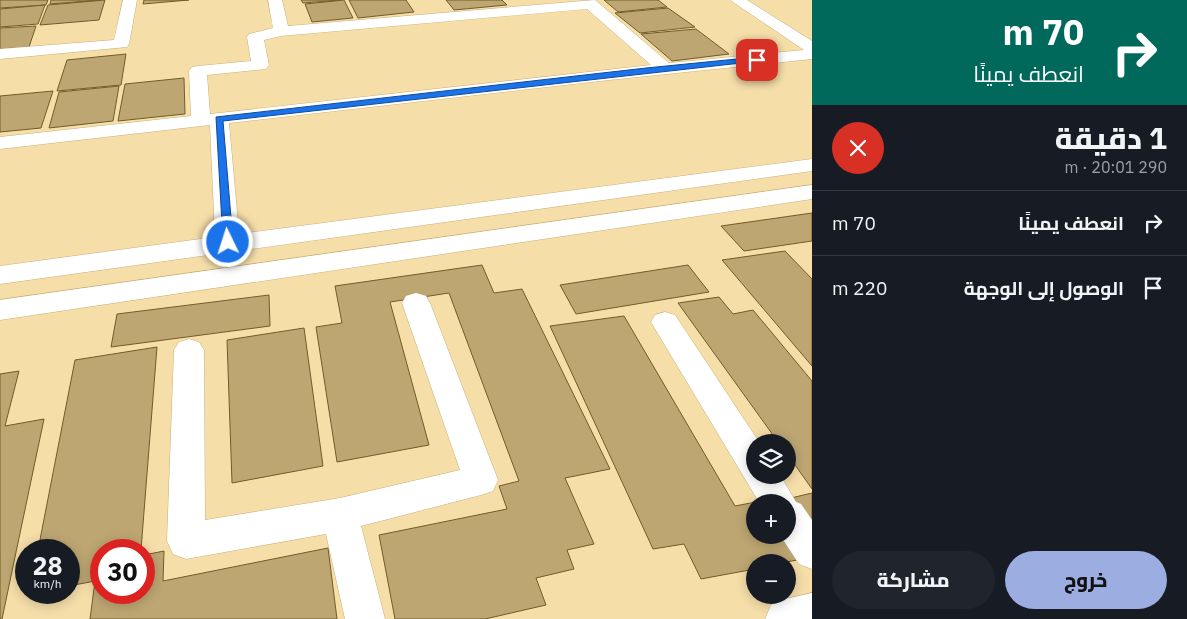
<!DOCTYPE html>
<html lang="ar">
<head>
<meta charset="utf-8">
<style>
  body { margin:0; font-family:"IBM Plex Sans",Cairo,sans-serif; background:#20242c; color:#f1f3f6; direction:rtl; height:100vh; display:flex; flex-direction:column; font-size:19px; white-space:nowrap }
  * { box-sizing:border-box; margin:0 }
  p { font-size:16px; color:#9ea1a6 }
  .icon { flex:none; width:28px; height:28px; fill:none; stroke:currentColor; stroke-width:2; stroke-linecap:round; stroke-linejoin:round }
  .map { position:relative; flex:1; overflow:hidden; direction:ltr }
  .drawer { display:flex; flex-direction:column; background:#171b24; width:375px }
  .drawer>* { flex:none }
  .top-card { background:#00695c; color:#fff; overflow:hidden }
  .buttons { position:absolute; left:746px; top:434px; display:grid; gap:10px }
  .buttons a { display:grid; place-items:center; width:50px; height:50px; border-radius:50%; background:#171b24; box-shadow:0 2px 12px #0003; font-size:25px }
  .speed { position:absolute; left:15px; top:539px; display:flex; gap:10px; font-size:25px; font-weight:700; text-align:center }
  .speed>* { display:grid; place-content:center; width:65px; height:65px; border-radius:50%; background:#171b24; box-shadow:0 2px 12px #0003; line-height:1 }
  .speed small { font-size:12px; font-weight:400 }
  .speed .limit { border:8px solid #d22; background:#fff; color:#111 }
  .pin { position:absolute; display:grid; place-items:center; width:42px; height:42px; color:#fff; margin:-21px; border-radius:10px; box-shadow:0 2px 8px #0006 }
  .me { position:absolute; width:55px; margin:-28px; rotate:356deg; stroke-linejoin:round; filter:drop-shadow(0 0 4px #0008) }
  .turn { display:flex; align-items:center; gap:18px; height:105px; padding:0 20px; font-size:22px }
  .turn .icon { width:65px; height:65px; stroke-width:2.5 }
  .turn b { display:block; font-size:35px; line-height:42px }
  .round { display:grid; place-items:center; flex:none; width:52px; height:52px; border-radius:26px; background:#20242c }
  .headline { display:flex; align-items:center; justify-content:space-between; height:85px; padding:0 20px }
  h1 { font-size:30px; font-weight:800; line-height:38px }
  .cta { display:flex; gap:10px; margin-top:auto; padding:10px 20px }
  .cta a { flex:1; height:58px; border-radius:30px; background:#9cade1; color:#111; font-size:20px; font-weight:800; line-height:58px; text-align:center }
  .cta a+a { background:#20242c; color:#f1f3f6 }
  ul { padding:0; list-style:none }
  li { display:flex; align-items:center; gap:15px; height:65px; padding:0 20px; border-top:1px solid #363941 }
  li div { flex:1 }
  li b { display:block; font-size:19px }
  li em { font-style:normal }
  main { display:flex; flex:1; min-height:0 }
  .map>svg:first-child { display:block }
  .building { fill:#bda672; stroke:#715c29 }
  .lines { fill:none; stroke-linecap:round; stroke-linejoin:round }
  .minor-casing { stroke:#c7b07c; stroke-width:1 }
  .minor { fill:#fff; fill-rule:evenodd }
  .route { fill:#1a73e8; stroke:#114b97 }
</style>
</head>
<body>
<main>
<section class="drawer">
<div class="top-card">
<div class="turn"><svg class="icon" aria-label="right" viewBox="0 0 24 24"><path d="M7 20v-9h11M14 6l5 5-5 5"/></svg><div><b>70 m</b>انعطف يمينًا</div></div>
</div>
<div class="headline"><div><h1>1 دقيقة</h1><p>290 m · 20:01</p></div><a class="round" style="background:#d93025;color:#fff"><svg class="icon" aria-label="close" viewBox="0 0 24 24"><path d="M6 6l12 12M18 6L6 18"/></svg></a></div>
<ul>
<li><svg class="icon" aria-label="right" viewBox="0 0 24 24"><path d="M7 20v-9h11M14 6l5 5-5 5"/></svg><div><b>انعطف يمينًا</b></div><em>70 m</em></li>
<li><svg class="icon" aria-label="arrive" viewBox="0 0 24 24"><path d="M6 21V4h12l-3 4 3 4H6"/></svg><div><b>الوصول إلى الوجهة</b></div><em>220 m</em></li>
</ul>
<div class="cta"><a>خروج</a><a>مشاركة</a></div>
</section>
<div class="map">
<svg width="812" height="619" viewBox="0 0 812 619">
  <rect width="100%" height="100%" fill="#f6dea9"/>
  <g class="building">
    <polygon points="0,0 48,0 46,5 0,8"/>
    <polygon points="51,0 100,0 50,4"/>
    <polygon points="105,0 99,20 40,25 48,5"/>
    <polygon points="144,0 189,0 143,4"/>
    <polygon points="301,0 341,0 303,3"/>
    <polygon points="344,0 353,18 312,22 305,4"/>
    <polygon points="349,0 406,0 414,12 358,18"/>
    <polygon points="446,0 502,0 507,5 454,10"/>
    <polygon points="604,0 658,0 667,7 618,12"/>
    <polygon points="45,5 38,24 0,27 0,9"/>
    <polygon points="668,8 695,27 640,33 615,13"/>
    <polygon points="36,26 29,47 0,49 0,28"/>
    <polygon points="696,29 729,54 672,61 641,34"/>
    <polygon points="126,54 121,85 57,91 67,60"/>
    <polygon points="184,78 185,114 118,121 125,84"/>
    <polygon points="119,86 113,121 49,128 59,92"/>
    <polygon points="53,91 41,128 0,132 0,96"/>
    <polygon points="812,213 812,241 744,251 721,226"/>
    <polygon points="785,251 812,279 812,366 722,260"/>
    <polygon points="482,265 494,293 522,289 610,469 565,478 594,544 567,550 574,569 536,578 546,605 485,619 395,619 379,535 507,509 499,486 519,481 449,293 390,302 429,445 337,462 316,327 342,323 335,286"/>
    <polygon points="688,265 709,292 576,314 560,285"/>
    <polygon points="269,295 270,326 111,347 117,314"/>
    <polygon points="719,297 733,314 753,310 812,381 812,489 788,455 788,442 778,442 678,303"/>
    <polygon points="624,316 735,506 766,500 768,502 755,502 755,535 788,534 803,559 786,562 755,562 755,569 701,579 684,544 653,549 550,326"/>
    <polygon points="304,328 323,466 232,483 227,340"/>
    <polygon points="157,347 141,550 101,550 101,592 144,592 144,555 164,551 163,581 328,548 337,619 90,619 95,581 69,586 69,550 38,550 75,360"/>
    <polygon points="19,371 5,426 44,419 2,619 0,619 0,374"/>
    <polygon points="812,493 812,528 791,498"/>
  </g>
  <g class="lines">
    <g class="minor-casing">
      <g id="minor">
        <polygon points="123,0 137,0 129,44 127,47 0,59 0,49 114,40"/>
        <path d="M268,0H282L288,26L595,0L669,63L804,50L730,0H747L812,41V59L609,80L229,123L239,234L812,159V171L0,284V266L215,237L210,125L0,149V137L191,116L189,71L192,67L198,66L251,61L247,37L249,34L273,28ZM587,9L651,65L210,114L207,75L266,69L269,65L264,40L281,36Z"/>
        <polygon points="812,185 812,199 0,320 0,300"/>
        <polygon points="416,293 426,296 430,303 498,480 493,491 481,495 361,526 385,619 345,619 326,534 186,559 173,554 167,541 174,350 179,342 189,339 199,342 204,350 205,520 340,498 460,470 402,303 406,296"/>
        <polygon points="665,312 675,315 759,442 755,442 755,475 780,475 796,502 801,504 812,520 812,569 799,564 780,535 788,535 788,502 759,502 651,322 655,315"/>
        <polygon points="812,593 812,619 765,619 771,605 785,599"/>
      </g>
    </g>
    <use href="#minor" class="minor"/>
  </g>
  <polygon class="route" points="757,57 760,60 759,61 223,121 233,242 228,246 223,242 216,117 646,68"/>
</svg>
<div class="buttons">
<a><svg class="icon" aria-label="layers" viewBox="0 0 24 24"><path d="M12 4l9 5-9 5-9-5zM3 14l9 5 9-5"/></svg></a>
<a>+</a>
<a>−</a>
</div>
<div class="speed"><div>28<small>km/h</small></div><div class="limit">30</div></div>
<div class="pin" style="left:757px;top:60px;background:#d93025"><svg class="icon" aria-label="arrive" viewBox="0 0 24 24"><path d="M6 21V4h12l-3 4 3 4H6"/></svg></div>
<svg class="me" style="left:228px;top:242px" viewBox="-20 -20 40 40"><circle r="17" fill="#1a73e8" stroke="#fff" stroke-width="3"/><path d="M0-11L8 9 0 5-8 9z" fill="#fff"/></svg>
</div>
</main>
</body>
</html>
